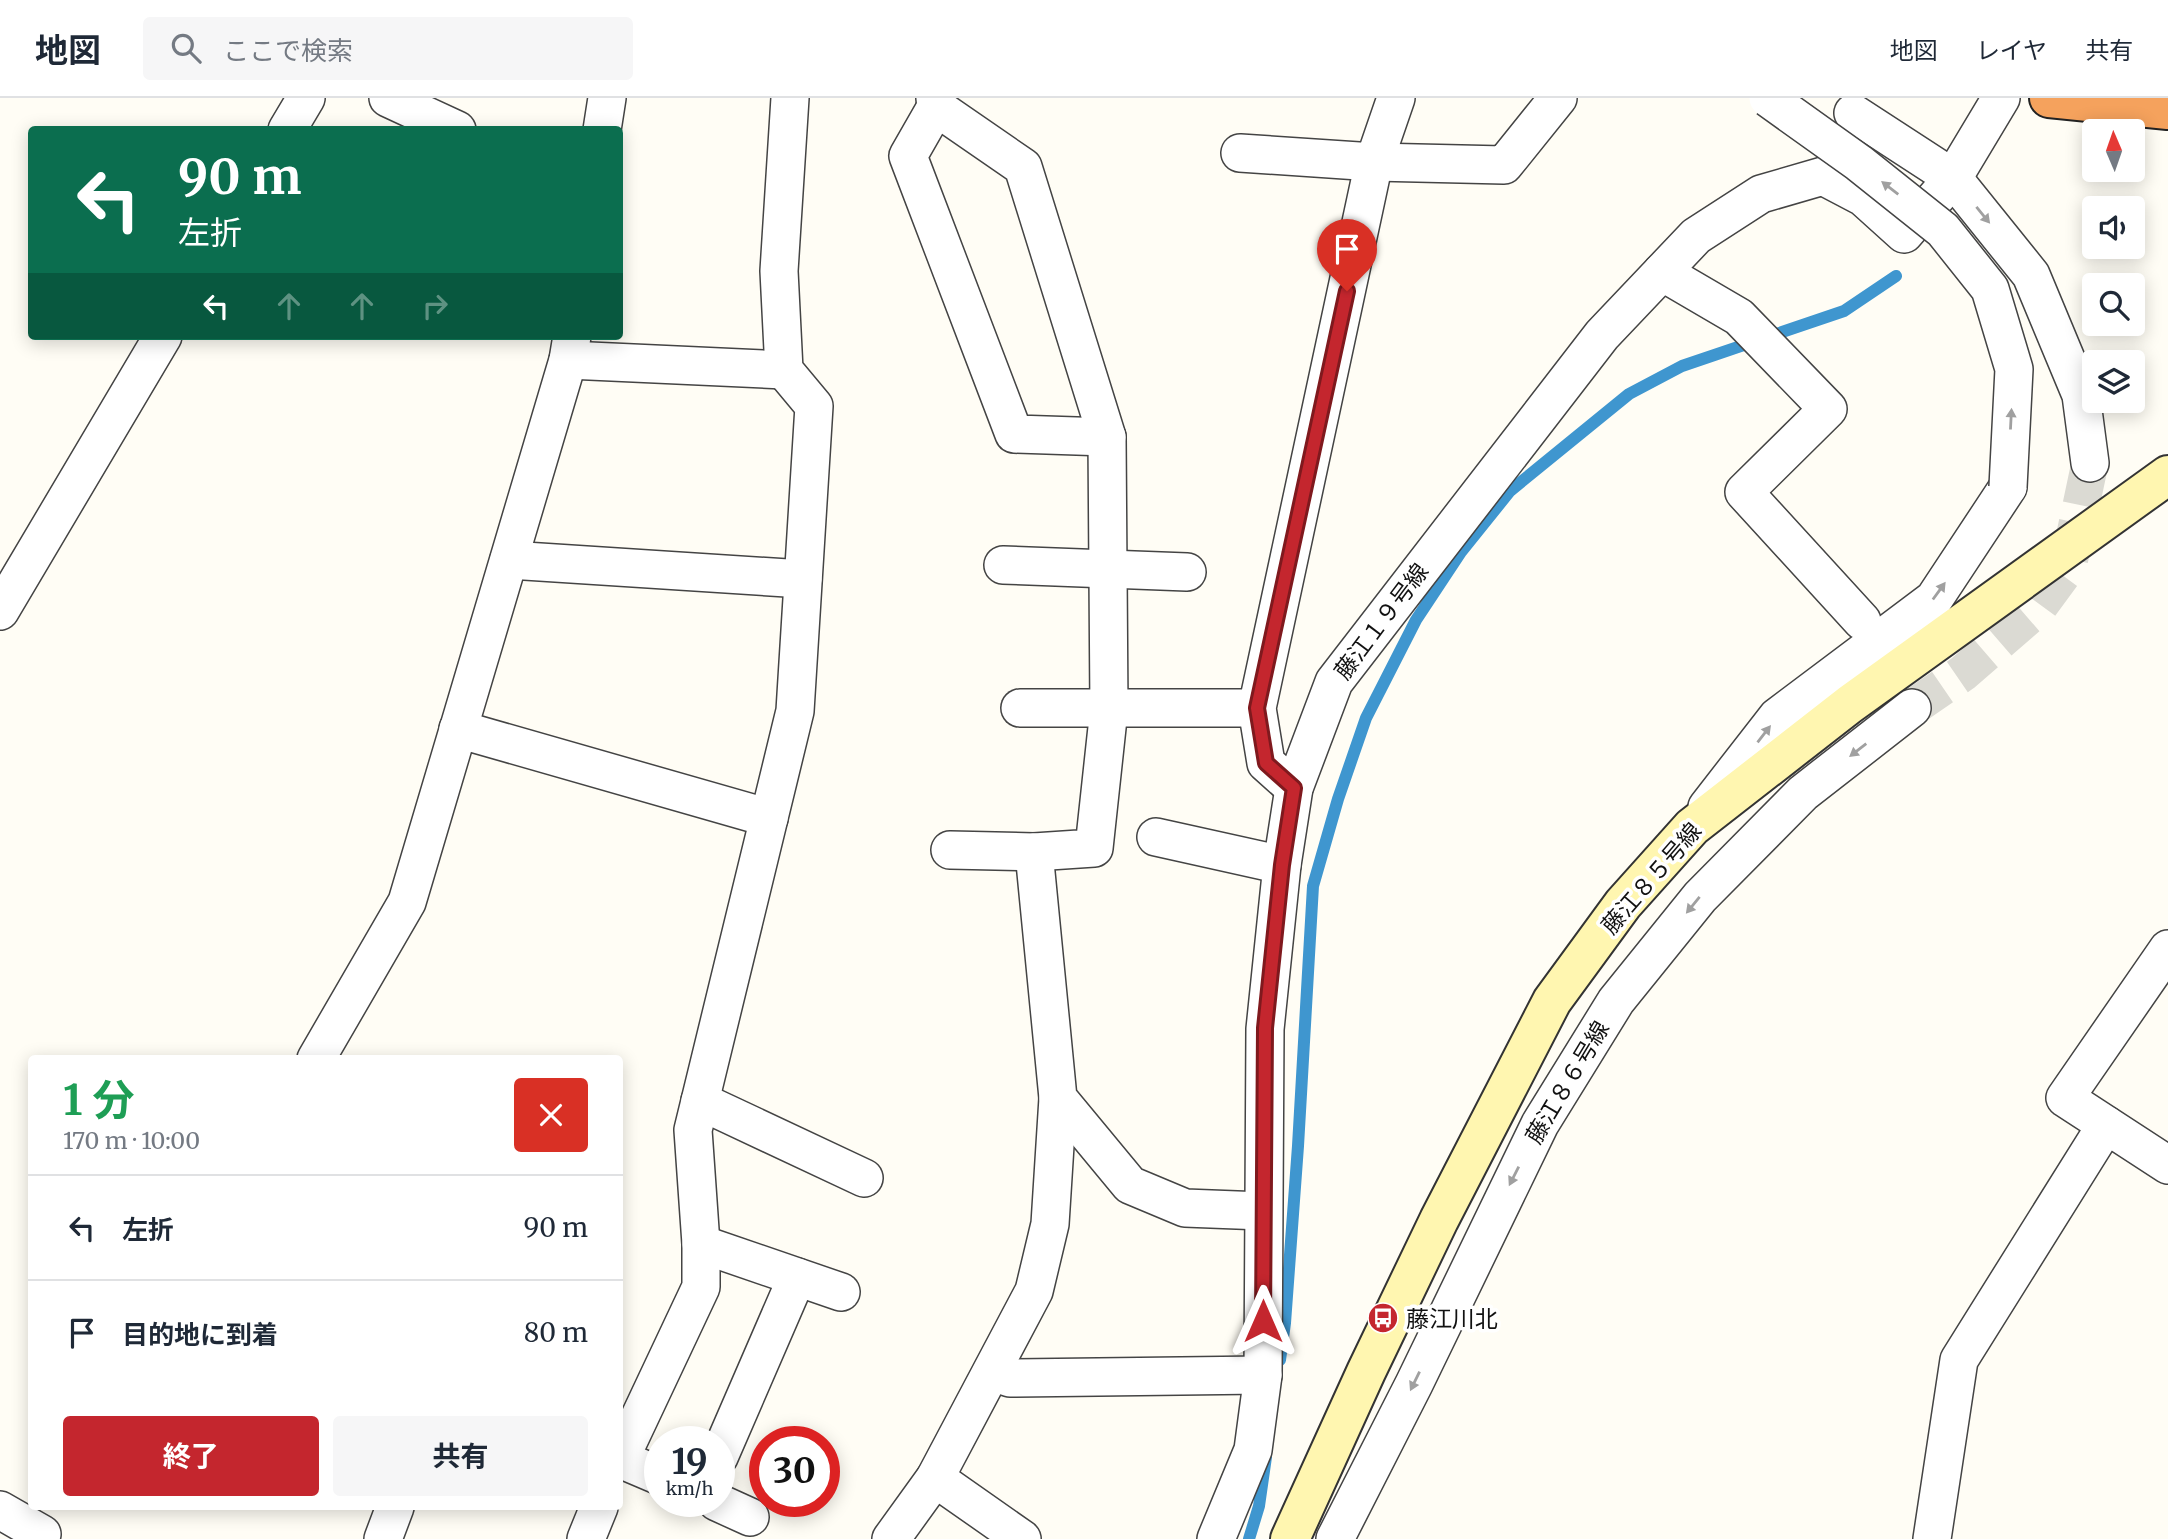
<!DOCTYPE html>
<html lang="ja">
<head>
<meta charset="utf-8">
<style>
  body { margin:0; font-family:Merriweather,"Noto Sans JP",serif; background:#f6f6f7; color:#1f2937; height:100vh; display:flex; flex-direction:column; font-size:26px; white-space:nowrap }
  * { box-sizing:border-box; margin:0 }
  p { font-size:23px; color:#747a83 }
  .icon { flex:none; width:38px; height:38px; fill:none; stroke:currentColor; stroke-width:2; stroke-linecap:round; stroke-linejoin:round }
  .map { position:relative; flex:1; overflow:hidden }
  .sheet { position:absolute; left:28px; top:957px; width:595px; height:455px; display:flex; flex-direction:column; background:#fff; border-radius:7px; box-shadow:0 4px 18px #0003 }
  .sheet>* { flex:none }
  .hud { position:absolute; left:28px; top:28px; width:595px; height:214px; border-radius:7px; box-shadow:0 4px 18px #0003; background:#0b6e4f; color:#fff; overflow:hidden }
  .needle { width:46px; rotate:358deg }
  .controls { position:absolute; left:2082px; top:21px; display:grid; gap:14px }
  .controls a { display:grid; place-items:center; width:63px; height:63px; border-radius:7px; background:#fff; box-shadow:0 4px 18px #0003; font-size:35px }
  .speed { position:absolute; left:644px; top:1328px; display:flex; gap:14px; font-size:35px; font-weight:700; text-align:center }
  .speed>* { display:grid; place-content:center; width:91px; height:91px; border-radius:50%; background:#fff; box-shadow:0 4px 18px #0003; line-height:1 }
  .speed small { font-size:18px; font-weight:400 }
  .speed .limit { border:10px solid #d22; background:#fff; color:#111 }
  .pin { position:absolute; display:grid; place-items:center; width:60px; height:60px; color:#fff; margin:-72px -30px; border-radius:50% 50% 50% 0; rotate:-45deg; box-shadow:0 0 7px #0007 }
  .pin .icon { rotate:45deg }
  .me { position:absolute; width:77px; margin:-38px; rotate:0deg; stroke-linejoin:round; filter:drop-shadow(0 0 5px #0008) }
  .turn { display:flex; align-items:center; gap:24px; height:147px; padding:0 35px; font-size:32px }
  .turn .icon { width:91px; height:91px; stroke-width:2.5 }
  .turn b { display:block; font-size:49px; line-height:60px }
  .lanes { display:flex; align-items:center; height:66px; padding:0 35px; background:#0003; justify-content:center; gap:35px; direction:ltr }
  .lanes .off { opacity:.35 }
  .round { display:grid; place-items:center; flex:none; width:74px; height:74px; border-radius:7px; background:#f6f6f7 }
  .summary { display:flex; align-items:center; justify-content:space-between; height:119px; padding:0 35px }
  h1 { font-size:42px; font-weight:700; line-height:52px; color:#1e9e55 }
  .action { display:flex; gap:14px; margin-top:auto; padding:14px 35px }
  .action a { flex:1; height:80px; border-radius:7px; background:#c4262e; color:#fff; font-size:28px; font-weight:700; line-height:80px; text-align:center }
  .action a+a { background:#f6f6f7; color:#1f2937 }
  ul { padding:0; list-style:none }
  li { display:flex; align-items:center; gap:21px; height:105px; padding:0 35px; border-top:2px solid #e0e1e3 }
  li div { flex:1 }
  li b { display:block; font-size:26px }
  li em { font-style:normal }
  header { display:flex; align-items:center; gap:42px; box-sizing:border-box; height:98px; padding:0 35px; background:#fff; border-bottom:2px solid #e0e1e3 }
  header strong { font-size:33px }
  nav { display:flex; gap:38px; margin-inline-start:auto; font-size:24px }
  .search { width:490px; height:63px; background:#f6f6f7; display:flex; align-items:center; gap:18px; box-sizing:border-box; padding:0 24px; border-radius:7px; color:#747a83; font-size:26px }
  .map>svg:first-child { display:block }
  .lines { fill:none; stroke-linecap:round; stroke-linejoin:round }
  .stream { stroke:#3f96cf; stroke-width:12 }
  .street-tunnel { stroke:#dbdad3; stroke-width:37; stroke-dasharray:37 18; stroke-linecap:butt }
  .street-casing { stroke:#444; stroke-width:40 }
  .secondary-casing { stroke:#333; stroke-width:42 }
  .highway-casing { stroke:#222; stroke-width:42 }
  .street { stroke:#fff; stroke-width:37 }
  .secondary { stroke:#fff6b0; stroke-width:38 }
  .highway { stroke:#f5a25d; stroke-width:38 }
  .street-bridge-casing { stroke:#444; stroke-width:40; stroke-linecap:butt }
  .street-bridge { stroke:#fff; stroke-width:37 }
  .oneway { fill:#a0a0a0 }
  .route-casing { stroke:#7f191e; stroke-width:18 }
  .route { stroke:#c4262e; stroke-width:12 }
  .labels { text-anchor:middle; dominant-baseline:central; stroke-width:7; stroke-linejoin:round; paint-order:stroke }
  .street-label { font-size:23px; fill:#111; stroke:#fff }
  .poi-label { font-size:23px; fill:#111; stroke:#fff; text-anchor:start }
</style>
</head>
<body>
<header>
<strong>地図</strong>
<div class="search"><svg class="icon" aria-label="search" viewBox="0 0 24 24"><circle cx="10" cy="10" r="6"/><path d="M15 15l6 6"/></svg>ここで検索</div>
<nav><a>地図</a><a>レイヤ</a><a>共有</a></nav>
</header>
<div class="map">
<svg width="2168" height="1441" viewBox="0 0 2168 1441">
  <rect width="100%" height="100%" fill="#fffdf5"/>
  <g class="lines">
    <g class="stream">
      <polyline points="1280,1262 1285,1225 1298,1048 1313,788 1338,701 1366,620 1416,522 1461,454 1510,393 1629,296 1682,268 1844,213 1896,178"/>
      <polyline points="1249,1441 1259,1408 1266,1359"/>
    </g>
    <polyline class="street-tunnel" points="1912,610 1963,575 2038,510 2068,469 2090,365"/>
    <g class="street-casing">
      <g id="street">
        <polyline points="388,0 457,32"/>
        <polyline points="935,0 936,9 1023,69 1107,339 1109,611 1094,750 1034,754 950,752"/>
        <polyline points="936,9 908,58 1014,336 1107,339"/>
        <polyline points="1853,15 1953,80 2031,177 2081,297 2090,365"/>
        <polyline points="287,32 306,0"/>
        <polyline points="602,32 607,0"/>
        <polyline points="1240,55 1374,64 1504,67 1558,0"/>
        <polyline points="1662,174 1739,219 1828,311 1744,394 1862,523"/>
        <polyline points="568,262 784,272"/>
        <polyline points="509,462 803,481"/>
        <polyline points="1003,467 1187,474"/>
        <polyline points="0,513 163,238"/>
        <polyline points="1020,610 1257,610"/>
        <polyline points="458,631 769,720"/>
        <polyline points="1294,690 1266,665 1257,610 1374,64 1396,0"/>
        <polyline points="1707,709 1777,619 1934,501 2008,389"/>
        <polyline points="1156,739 1282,767"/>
        <polyline points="1034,754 1058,1000 1130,1087 1185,1110 1263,1113"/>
        <polyline points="2168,851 2065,1000 2168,1067"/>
        <polyline points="316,961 407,804 568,262 572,238"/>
        <polyline points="700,1003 864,1080"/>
        <polyline points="701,1146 841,1194"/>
        <polyline points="992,1274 1010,1280 1263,1277"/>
        <polyline points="719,1359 797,1179"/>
        <polyline points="620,1361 701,1189 701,1146 693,1032 795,613 814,308 784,272 779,173 790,0"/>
        <polyline points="620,1361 660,1378"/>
        <polyline points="935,1380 1022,1441"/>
        <polyline points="717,1404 750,1419"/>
        <polyline points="0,1412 42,1436"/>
        <polyline points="383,1441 395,1409"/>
        <polyline points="586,1441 599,1409"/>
        <polyline points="891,1441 935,1380 1034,1193 1050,1126 1058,1000"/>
        <polyline points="1216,1441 1253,1352 1263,1277 1265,931 1282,767 1294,690 1334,584 1602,237 1696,138 1761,96 1823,78 1863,99 1904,136 1953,80 2001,0"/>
        <polyline points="1335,1441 1414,1286 1540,1026 1616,903 1700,799 1803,695 1912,610"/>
        <polyline points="1932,1441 1959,1262 2106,1027"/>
      </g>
    </g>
    <g class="secondary-casing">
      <polyline id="secondary" points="1290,1441 1366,1274 1439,1122 1552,903 1623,806 1692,729 1850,606 2168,377"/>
    </g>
    <g class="highway-casing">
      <polyline id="highway" points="2049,0 2168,12"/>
    </g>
    <use href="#street" class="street"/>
    <use href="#secondary" class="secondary"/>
    <use href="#highway" class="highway"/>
    <g class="street-bridge-casing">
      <polyline id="street-bridge" points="1768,0 1859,65 1943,132 1990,191 2014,271 2008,389"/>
    </g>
    <use href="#street-bridge" class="street-bridge"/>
  </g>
  <defs><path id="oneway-solid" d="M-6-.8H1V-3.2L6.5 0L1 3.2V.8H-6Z" transform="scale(1.75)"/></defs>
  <g class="oneway">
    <use href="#oneway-solid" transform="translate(1890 90) rotate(-142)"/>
    <use href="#oneway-solid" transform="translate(1983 117) rotate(51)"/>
    <use href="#oneway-solid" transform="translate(2011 321) rotate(-87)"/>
    <use href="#oneway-solid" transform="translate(1939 493) rotate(-54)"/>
    <use href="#oneway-solid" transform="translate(1764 636) rotate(-52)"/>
    <use href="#oneway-solid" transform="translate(1858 652) rotate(142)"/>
    <use href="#oneway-solid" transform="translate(1693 807) rotate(129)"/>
    <use href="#oneway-solid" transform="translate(1514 1078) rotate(117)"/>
    <use href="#oneway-solid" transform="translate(1415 1283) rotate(116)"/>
  </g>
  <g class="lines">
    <g class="route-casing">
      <polyline id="route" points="1263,1223 1265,930 1282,767 1294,690 1266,665 1257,610 1347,193"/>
    </g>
    <use href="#route" class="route"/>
  </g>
  <defs>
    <g id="bus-disc" transform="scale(1.575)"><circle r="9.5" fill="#c4262e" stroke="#fff"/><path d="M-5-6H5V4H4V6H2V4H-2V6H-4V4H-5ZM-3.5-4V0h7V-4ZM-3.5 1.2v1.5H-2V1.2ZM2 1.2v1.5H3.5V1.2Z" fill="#fff"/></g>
  </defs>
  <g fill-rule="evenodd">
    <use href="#bus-disc" x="1383" y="1220"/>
  </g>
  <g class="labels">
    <g class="street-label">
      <text transform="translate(1381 523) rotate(-53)">藤江１９号線</text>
      <text transform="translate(1651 780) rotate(-49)">藤江８５号線</text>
      <text transform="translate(1567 984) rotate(-59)">藤江８６号線</text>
    </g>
    <g class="poi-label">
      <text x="1406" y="1220">藤江川北</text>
    </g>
  </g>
</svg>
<div class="controls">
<a><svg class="needle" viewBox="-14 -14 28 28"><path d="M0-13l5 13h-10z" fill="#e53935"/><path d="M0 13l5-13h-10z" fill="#747a83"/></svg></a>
<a><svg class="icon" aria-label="sound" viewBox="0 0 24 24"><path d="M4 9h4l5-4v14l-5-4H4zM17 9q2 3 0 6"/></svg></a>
<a><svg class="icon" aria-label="search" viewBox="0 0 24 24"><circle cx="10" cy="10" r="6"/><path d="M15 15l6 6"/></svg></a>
<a><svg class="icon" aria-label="layers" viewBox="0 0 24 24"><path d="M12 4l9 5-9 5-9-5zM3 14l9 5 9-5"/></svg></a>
</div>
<div class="speed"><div>19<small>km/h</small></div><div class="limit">30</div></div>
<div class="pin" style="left:1347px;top:193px;background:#d93025"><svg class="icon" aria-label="arrive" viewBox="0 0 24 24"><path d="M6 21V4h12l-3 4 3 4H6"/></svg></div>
<svg class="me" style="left:1263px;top:1223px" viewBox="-20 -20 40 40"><path d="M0-17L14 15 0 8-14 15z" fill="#c4262e" stroke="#fff" stroke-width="4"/></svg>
<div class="hud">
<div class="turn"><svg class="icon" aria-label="left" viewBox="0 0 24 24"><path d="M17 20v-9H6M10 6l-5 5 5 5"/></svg><div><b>90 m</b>左折</div></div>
<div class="lanes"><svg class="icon" aria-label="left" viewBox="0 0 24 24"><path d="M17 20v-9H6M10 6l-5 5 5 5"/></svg><svg class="icon off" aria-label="ahead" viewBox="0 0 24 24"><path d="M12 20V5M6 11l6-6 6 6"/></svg><svg class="icon off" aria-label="ahead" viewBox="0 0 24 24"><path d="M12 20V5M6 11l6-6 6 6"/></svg><svg class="icon off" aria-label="right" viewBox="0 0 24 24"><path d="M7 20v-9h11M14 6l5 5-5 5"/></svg></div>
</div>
<section class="sheet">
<div class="summary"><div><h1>1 分</h1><p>170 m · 10:00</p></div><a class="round" style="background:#d93025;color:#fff"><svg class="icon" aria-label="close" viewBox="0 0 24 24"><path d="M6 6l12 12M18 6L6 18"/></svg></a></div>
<ul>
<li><svg class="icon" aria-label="left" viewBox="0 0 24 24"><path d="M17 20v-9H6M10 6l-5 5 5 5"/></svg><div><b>左折</b></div><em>90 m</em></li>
<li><svg class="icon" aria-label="arrive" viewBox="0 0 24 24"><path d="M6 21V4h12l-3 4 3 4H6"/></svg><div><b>目的地に到着</b></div><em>80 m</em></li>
</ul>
<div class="action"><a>終了</a><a>共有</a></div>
</section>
</div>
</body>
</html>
